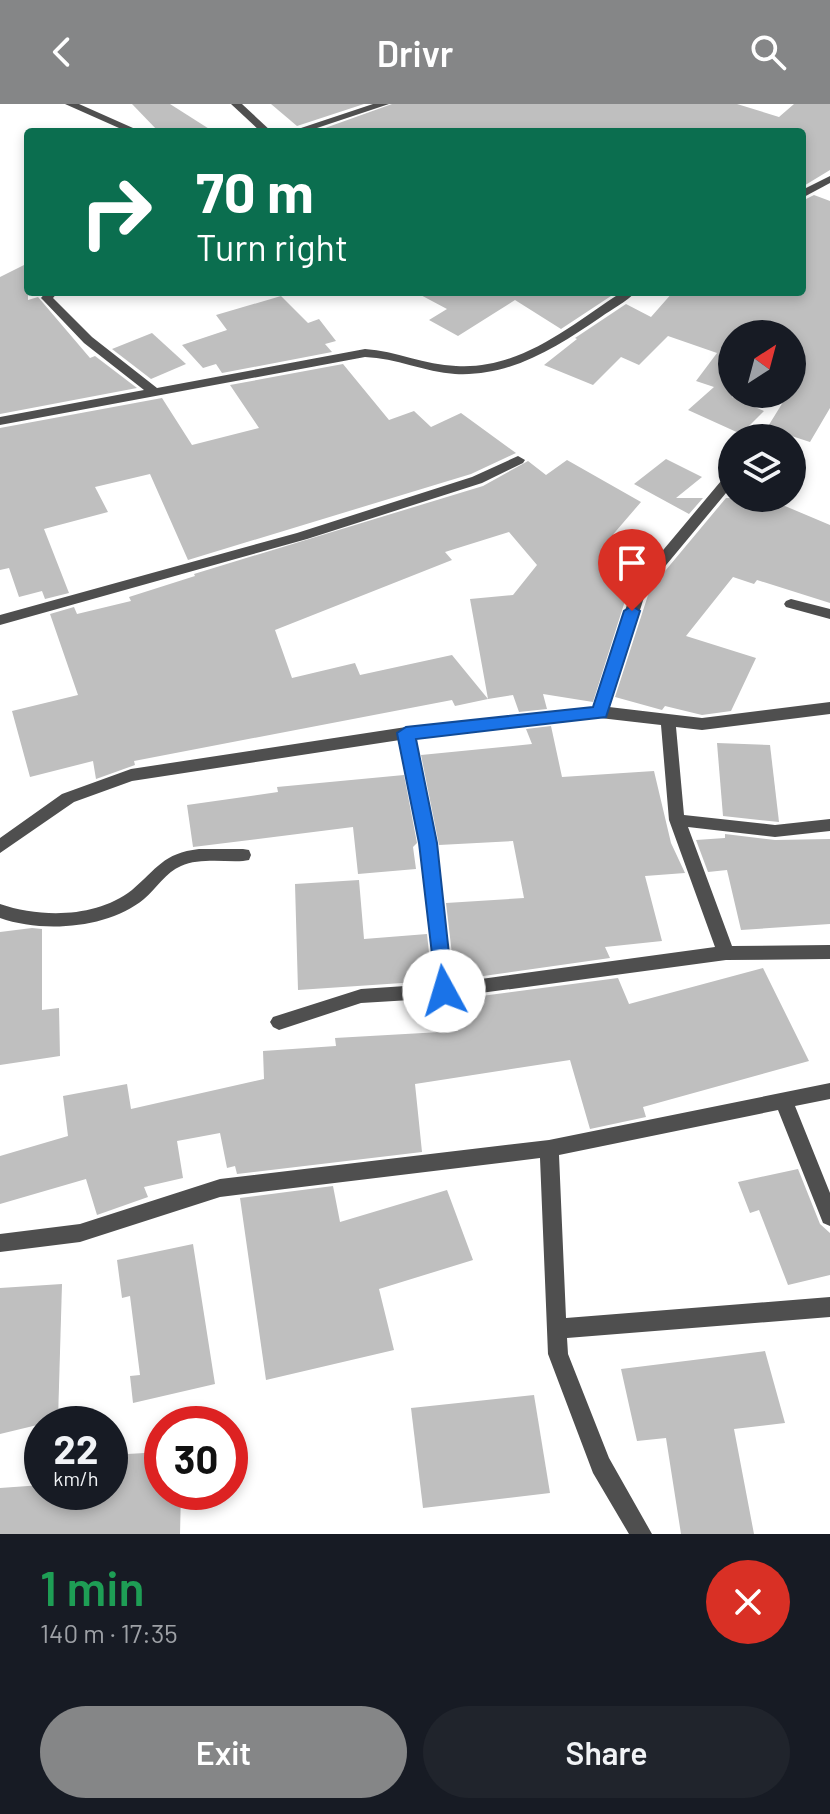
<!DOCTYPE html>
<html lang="en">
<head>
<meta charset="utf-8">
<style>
  body { margin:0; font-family:Barlow,sans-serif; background:#20242c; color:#f1f3f6; height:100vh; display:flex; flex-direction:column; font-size:30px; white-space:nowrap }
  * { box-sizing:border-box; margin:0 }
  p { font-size:26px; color:#9ea1a6 }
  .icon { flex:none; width:44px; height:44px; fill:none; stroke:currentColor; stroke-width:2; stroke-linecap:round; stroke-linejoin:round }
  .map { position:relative; height:1430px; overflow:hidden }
  .sheet { display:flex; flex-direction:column; background:#171b24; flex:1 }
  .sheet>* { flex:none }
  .banner { position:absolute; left:24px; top:24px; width:782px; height:168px; border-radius:8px; box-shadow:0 4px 12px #0003; background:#0b6e4f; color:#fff; overflow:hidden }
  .needle { width:52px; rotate:36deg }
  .buttons { position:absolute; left:718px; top:216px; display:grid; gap:16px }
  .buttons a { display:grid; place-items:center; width:88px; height:88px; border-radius:50%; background:#171b24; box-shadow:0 4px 12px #0003; font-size:40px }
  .speed { position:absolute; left:24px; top:1302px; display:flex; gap:16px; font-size:40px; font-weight:700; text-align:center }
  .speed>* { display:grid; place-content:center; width:104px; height:104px; border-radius:50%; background:#171b24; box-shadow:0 4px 12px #0003; line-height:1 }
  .speed small { font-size:20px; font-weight:400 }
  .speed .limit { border:12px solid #d22; background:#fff; color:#111 }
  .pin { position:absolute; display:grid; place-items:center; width:68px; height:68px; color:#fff; margin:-82px -34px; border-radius:50% 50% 50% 0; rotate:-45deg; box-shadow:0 0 8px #0007 }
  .pin .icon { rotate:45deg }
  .me { position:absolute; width:88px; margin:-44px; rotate:354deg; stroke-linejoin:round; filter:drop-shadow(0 0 6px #0008) }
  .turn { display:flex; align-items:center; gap:28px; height:168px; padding:0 40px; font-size:36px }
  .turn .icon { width:104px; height:104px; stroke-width:2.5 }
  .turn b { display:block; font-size:56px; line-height:68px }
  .round { display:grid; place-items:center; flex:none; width:84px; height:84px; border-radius:42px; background:#20242c }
  .headline { display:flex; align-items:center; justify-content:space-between; height:136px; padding:0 40px }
  h1 { font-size:48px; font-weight:600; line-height:60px; color:#1e9e55 }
  .action { display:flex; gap:16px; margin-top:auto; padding:16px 40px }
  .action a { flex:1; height:92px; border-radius:48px; background:#858687; color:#fff; font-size:32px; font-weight:600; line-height:92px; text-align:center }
  .action a+a { background:#20242c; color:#f1f3f6 }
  header { display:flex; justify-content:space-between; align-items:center; height:104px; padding:0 40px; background:#858687; color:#fff; font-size:36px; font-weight:600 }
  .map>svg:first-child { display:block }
  .building { fill:#bfbfbf }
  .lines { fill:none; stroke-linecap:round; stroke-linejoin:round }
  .minor { fill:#4f4f4f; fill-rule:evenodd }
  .route { fill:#1a73e8; stroke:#114b97; stroke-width:2 }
</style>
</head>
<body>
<header><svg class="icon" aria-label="back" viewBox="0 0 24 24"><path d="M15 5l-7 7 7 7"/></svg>Drivr<svg class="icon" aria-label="search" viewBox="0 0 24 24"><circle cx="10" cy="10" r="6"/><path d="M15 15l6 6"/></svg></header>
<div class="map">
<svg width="830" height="1430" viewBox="0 0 830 1430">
  <rect width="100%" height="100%" fill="#fff"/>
  <g class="building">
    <polygon points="132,0 170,0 214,28 159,28"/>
    <polygon points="271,0 364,0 297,22"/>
    <polygon points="392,0 737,0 779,13 794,0 830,0 830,66 802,83 802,28 314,28"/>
    <polygon points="814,91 830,97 830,304 810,338 767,324 788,290 792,290 792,230 773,230 759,225 755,230 732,230 732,293 764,307 741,330 688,306 714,283 696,277 717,249 668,232 639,261 621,253 593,281 544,261 577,235 575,234 626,200 651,213 673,188 802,188 802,97"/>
    <polygon points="28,159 28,196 38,193 90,254 95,252 137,284 0,310 0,173"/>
    <polygon points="415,188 603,188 611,192 561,225 515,196 458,232 429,216 447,205"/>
    <polygon points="281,192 308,219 319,215 336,237 325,240 332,248 222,269 216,260 203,264 182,241 227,226 216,211"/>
    <polygon points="152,229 186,260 151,275 112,245"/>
    <polygon points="343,260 389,316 414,307 431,323 461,309 516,349 471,370 188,456 150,370 95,383 108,408 44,425 69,489 45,495 42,487 19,493 9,464 0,466 0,324 162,294 192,341 259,324 230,281"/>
    <polygon points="666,355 702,373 676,394 703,394 689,410 634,380"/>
    <polygon points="567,356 641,398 604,441 651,456 630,481 593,598 543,590 547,605 519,608 513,591 488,595 470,495 513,491 537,461 509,428 445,448 452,456 275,526 292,574 355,559 360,571 452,551 488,595 455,602 452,596 134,657 135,661 96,675 93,657 30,673 12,607 78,591 50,510 74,503 77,510 131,497 129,493 195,472 194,470 483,382 528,357 546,371"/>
    <polygon points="726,394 766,394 830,421 830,499 757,476 754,480 733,473 686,532 756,554 731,607 702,611 665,602 662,606 615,593 650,485"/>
    <polygon points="551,622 562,673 654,667 671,739 685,769 645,772 662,837 605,843 610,854 455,876 446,799 524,794 513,737 439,741 421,651 532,640 526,625"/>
    <polygon points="717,639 770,641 779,718 723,712"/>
    <polygon points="404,671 417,739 413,743 416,765 358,770 353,723 193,743 187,701 278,688 277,683"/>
    <polygon points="725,730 775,736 830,735 830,820 741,826 727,766 708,768 696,736 725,734"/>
    <polygon points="359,776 364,835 427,830 432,877 298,886 295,780"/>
    <polygon points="32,824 42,825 42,906 59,904 60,952 0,961 0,828"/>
    <polygon points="763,864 809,957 643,1003 646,1013 590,1025 570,956 415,980 422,1048 237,1070 235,1062 227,1064 220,1029 177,1037 183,1074 144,1083 148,1093 97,1111 86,1075 0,1100 0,1052 68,1032 63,992 127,980 131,1005 264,975 263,947 336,942 335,934 458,927 451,896 618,874 629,900"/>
    <polygon points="798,1065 820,1120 830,1129 830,1171 788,1181 759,1106 750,1109 738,1078"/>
    <polygon points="333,1082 340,1118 447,1086 473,1156 379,1185 394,1246 266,1276 240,1094"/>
    <polygon points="193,1140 215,1280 133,1299 130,1272 140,1271 130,1192 122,1194 117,1156"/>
    <polygon points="62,1180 58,1316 0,1330 0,1184"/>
    <polygon points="765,1247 785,1319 734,1325 754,1430 681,1430 666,1334 637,1337 621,1265"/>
    <polygon points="534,1291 550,1389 423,1404 411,1304"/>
    <polygon points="162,1348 162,1388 181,1388 180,1430 0,1430 0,1384 42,1381 42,1388 110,1388 110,1351"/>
  </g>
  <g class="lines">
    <g class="minor">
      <polygon points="65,0 79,0 142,28 128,28"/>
      <polygon points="231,0 242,0 272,28 261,28"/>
      <polygon points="373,0 389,0 305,28 289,28"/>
      <polygon points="830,72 830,79 802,94 802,86"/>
      <path d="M46,188H58L53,194L92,233L157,284L365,245C396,247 425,261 456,262C521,266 571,221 622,188H636C626,198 612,205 601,213C557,243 511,273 455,270C425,268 396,254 365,253L0,321V313L144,286L84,239L43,196L41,194Z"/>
      <polygon points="518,352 525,356 523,359 482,379 307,435 0,521 0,511 297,429 472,373"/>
      <path d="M726,376L732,379L731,383L647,484L609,603L702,614L830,598V610L702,626L676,623L684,711L775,721L830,715V727L775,733L688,723L732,842L830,841V855L726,856L444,894L361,899L279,926L273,923L270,918L273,913L361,885L435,880L420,739L400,636L132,677L74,698L0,749V734L62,690L131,665L406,623L594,603L633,482L721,377ZM600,614L661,621L669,716L715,843L452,879L436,739L415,634Z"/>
      <polygon points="791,495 830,505 830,515 786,503 784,500 786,497"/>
      <path d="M199,745H243L249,746L251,751L249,756L243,757C224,758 199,754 181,762C166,768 156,785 144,795C108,825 42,829 0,814V800C41,814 96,814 132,786C157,765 163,749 199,745Z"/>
      <polygon points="830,979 830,995 795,1002 830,1089 830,1122 823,1119 778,1006 559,1051 566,1214 830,1193 830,1213 567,1234 568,1250 609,1354 652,1430 629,1430 593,1369 548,1250 540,1054 220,1093 80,1138 0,1148 0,1130 80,1120 220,1075 549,1036"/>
    </g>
  </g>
  <polygon class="route" points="632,502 640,507 606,613 416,635 437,739 453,887 444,895 437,893 419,739 397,629 406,623 593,603 624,507"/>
</svg>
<div class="buttons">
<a><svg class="needle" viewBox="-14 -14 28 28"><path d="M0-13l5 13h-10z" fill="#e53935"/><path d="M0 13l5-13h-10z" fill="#9ea1a6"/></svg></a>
<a><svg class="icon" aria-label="layers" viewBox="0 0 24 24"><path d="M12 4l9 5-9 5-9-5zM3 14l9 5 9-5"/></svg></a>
</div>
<div class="speed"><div>22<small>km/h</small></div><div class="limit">30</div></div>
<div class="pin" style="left:632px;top:507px;background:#d93025"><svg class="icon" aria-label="arrive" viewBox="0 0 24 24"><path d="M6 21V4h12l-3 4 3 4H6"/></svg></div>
<svg class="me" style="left:444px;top:887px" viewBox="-20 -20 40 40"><circle r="19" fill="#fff"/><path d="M0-13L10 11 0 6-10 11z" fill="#1a73e8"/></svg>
<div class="banner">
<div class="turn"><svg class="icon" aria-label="right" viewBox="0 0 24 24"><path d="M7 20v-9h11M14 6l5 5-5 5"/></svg><div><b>70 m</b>Turn right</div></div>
</div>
</div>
<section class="sheet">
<div class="headline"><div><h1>1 min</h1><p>140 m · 17:35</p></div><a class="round" style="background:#d93025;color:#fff"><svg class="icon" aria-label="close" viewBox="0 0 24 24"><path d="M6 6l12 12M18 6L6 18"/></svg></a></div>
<div class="action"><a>Exit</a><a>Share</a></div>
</section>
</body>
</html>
